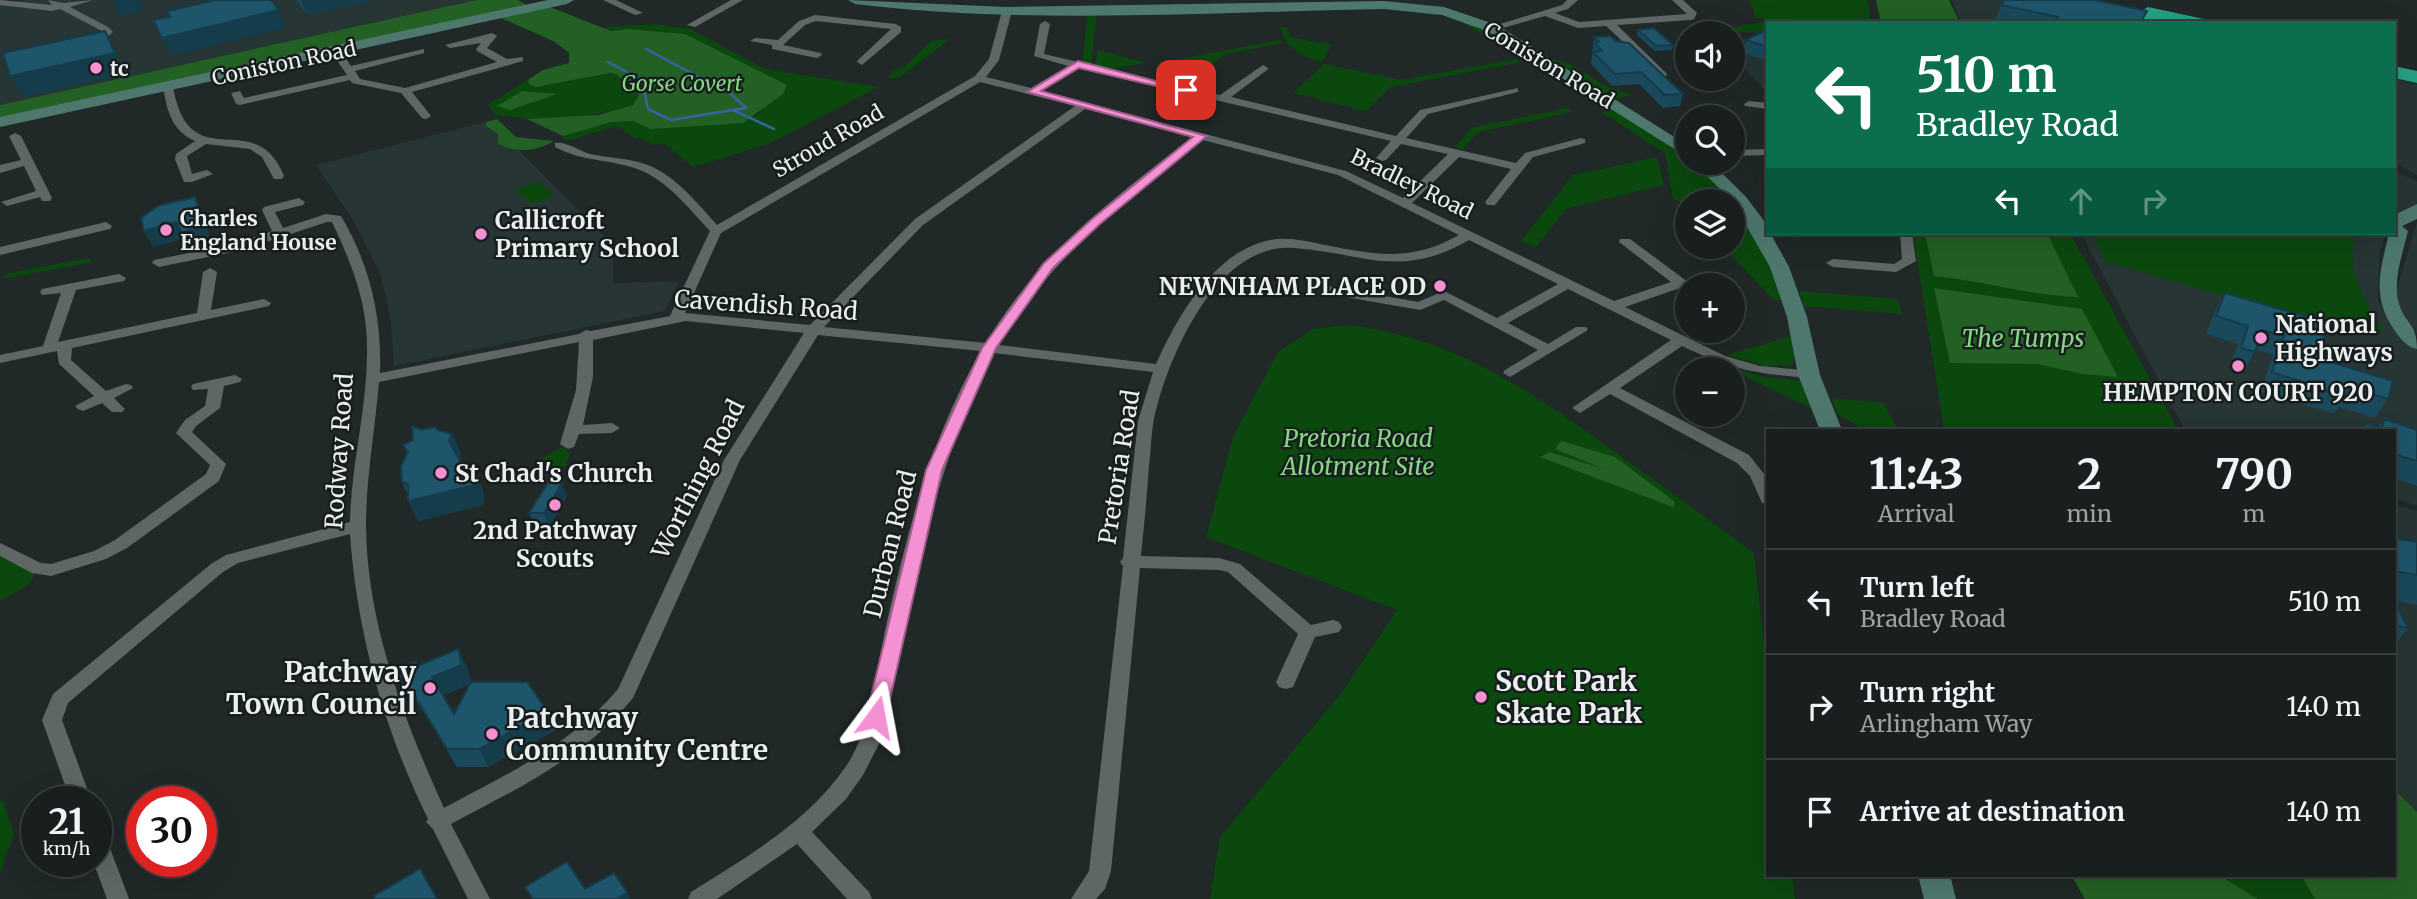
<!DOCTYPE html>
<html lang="en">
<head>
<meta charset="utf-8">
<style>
  body { margin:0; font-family:Merriweather,serif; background:#222727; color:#f1f3f6; height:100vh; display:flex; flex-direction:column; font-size:26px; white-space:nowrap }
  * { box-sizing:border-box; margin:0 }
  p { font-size:23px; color:#9fa2a4 }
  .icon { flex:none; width:38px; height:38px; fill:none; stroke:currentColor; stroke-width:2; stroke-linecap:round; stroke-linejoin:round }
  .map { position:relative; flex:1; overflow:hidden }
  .drawer { position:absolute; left:1766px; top:429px; width:630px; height:448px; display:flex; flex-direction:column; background:#191e1e; border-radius:0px; box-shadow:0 7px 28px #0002,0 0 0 2px #373c3c }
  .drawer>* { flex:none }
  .top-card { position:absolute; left:1766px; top:21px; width:630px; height:214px; border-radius:0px; box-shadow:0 7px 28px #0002,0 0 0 2px #373c3c; background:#0b6e4f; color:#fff; overflow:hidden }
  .buttons { position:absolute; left:1675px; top:21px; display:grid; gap:14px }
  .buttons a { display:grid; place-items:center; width:70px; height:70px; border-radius:50%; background:#191e1e; box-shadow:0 7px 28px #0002,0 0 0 2px #373c3c; font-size:35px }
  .speed { position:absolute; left:21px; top:786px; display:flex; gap:14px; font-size:35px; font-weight:700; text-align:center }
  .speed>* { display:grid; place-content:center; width:91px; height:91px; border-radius:50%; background:#191e1e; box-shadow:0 7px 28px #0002,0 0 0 2px #373c3c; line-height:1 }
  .speed small { font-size:18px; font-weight:400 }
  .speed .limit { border:10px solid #d22; background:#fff; color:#111 }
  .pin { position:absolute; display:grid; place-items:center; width:60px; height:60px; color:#fff; margin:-30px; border-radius:14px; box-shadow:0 4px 10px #0006 }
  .me { position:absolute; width:77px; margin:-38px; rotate:13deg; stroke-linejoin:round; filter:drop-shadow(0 0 5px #0008) }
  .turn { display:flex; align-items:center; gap:24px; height:147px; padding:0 35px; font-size:32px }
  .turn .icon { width:91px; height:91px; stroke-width:2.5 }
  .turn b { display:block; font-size:49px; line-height:60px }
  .lanes { display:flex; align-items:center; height:66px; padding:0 35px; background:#0003; justify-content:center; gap:35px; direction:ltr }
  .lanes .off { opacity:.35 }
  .eta { display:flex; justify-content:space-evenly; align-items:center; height:119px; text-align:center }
  .eta b { font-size:42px; font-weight:700; line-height:49px }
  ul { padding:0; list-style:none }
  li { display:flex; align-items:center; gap:21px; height:105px; padding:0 35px; border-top:2px solid #373c3c }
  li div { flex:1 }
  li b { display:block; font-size:26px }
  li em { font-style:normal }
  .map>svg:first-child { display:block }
  .built { fill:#273535 }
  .green { fill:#0b480e }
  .forest { fill:#236023 }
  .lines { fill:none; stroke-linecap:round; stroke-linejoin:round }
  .stream { stroke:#3564a2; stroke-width:2.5 }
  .street { fill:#5f6666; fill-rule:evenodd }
  .secondary { fill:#4e786e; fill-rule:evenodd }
  .highway { fill:#25a182; fill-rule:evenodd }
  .wall { fill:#1a495c; fill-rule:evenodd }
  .shaded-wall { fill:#153c4b }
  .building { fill:#1e556b; stroke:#153c4b; stroke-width:2 }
  .route { fill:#f491d3; stroke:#9f5e89; stroke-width:2 }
  .poi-dot { fill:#f491d3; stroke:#181e1e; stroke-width:2.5 }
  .labels { text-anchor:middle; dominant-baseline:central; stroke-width:5; stroke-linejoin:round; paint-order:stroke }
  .far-street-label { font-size:21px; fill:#eaeeee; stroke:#181e1e }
  .far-poi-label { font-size:21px; font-weight:bold; fill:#eaeeee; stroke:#181e1e; text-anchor:start }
  .far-park-label { font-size:21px; font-style:italic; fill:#85d782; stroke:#181e1e }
  .poi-label { font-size:24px; font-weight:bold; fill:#eaeeee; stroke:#181e1e; text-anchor:start }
  .street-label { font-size:24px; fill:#eaeeee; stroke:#181e1e }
  .park-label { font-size:24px; font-style:italic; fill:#85d782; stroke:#181e1e }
  .near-poi-label { font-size:28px; font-weight:bold; fill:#eaeeee; stroke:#181e1e; text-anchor:start }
</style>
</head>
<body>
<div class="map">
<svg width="2417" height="899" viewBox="0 0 2417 899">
  <rect width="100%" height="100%" fill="#212828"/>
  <g class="built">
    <polygon points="24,0 477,0 478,2 0,105 0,3"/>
    <polygon points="1952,0 2014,0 2136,23 1961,23"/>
    <polygon points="1732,40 1742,43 1735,47 1742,50 1739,52 1757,58 1767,56 1767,92 1733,57"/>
    <polygon points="2394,79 2417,84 2417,175 2394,163"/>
    <polygon points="490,121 613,245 613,283 679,281 665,311 394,366 391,321 380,273 355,223 316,165"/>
    <polygon points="2394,170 2417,182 2417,203 2394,215"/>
    <polygon points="2417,222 2417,334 2394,298"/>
    <polygon points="2081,233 2386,233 2380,251 2378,300 2395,328 2417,350 2417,505 2394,499 2394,430 2185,430"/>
    <polygon points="2394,505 2417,511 2417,812 2394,789"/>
  </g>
  <g class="green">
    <polygon points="1750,0 1868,0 1871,23 1803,23 1756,18"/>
    <polygon points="1088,12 1097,12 1091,65 1082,63"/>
    <polygon points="1456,18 1482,26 1554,74 1528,64"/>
    <polygon points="1763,22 1773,23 1768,23 1767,33 1709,31"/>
    <polygon points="656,24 690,29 765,69 879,87 768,144 693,167 665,144 652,145 641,138 636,139 617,126 566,141 563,136 611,122 633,121 650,129 756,116 786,86 685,34 629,29 610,31 606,27"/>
    <path d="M1280,27H1287L1290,37L1332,45L1322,62C1301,57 1286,48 1280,27Z"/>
    <polygon points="950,39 899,78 888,78 892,72 904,67 931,41"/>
    <polygon points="1280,40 1284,43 1225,54 1200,72 1157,63"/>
    <polygon points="1098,50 1146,63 1109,69 1095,66"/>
    <polygon points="1515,59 1521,62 1391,87 1366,111 1293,93 1324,64 1402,80"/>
    <polygon points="1550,59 1568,63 1608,87 1634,95 1613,99"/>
    <path d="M599,73L617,75L639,96L634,105C600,114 564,121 529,119C517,118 508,115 496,116L488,105L529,79V83L554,84Z"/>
    <path d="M1607,104L1687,158V163C1706,163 1733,201 1746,216L1733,213L1732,201L1687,203L1673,200L1665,153L1603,113L1605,108L1602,105Z"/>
    <polygon points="1567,108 1572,112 1478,132 1463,149 1455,147 1471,128"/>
    <polygon points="1657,157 1664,185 1566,209 1536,247 1521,241 1573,175"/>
    <polygon points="540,181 554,196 531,204 516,189"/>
    <polygon points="1733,216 1746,219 1768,260 1781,300 1774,300 1723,247 1732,247"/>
    <polygon points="1913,233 2070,233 2178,430 1944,430"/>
    <path d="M2091,233H2358C2341,265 2368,303 2383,332L2361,335L2107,262Z"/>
    <polygon points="89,258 92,261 89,263 2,279 5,274"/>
    <polygon points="1799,291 1897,299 1903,314 1804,306"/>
    <path d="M1348,325C1455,338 1531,391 1615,452C1662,486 1708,519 1754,553L1768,679V875H1792L1795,899H1210L1220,837L1340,695L1397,610L1206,537L1233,437L1278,352L1313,329Z"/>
    <polygon points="1792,336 1796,351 1792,365 1766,366 1726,355"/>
    <polygon points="1717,363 1763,377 1800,381 1813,409"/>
    <polygon points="1832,398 1884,403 1898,430 1865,430 1837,414"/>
    <polygon points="564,446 570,454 566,466 537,469 541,459"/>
    <polygon points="0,556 33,571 35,575 27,586 0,601"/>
    <polygon points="3,800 14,835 0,872 0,802"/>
    <polygon points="2219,875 2301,875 2315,899 2258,899"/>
  </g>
  <g class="forest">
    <polygon points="477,0 518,0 531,7 0,120 0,105"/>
    <polygon points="1876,0 1949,0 1960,23 1881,23"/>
    <polygon points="550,7 611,31 629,29 685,34 787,85 783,94 743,123 650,129 633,121 611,122 563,136 527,119 598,115 633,105 639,95 617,75 610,73 536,87 528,83 529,79 543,70 569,63 569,53 555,42 501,18"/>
    <polygon points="522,91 557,94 510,110 497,106"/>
    <path d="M497,119L516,137L554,141C535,152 518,153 498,144V134L486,126V122Z"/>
    <path d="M1925,233H2047L2078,297C2029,295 1983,281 1934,276Z"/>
    <polygon points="1934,288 2082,309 2118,377 2082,374 2038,364 1950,363"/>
    <polygon points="1561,441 1615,457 1675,502 1673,507 1540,457 1550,452 1604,469 1555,449"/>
    <polygon points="2394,789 2417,812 2417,899 2315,899 2301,875 2394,875"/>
    <polygon points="2071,875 2219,875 2258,899 2085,899"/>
  </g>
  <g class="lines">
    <g class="stream">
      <polyline points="646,49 731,94 746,108 733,110 774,129"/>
      <polyline points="608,62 642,80 648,109 671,120 733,110"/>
    </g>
    <g class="street">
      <polygon points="0,0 52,5 48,0 63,3 93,0 70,7 108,27 113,32 95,47 87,47 87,43 102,31 60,9 52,11 0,5"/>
      <polygon points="603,0 616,0 643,13 635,15"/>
      <polygon points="731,0 743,0 695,27 687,25"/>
      <polygon points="1567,0 1578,0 1568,9 1555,13 1579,22 1687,14 1672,0 1683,0 1697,13 1694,19 1691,20 1617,25 1666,73 1667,75 1662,78 1606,26 1578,28 1545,16 1492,31 1487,28 1562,5"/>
      <path d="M1007,8L1012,11L999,60L986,77L1031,88L1068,66L1034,56L1040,24L1045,21L1050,24L1044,54L1220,95L1263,65L1268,68L1267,70L1231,97L1396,136L1420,110L1518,88V92L1428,114L1406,138L1516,163L1525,153L1581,138L1585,139V143L1533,157L1495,205H1487L1485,202L1511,169L1459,157L1412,203L1614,301L1671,282L1619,242L1620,239H1630L1692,285H1687V291L1680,288L1625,307L1725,356L1760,366L1814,371L1816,374L1814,377L1809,378C1757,374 1729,369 1682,346L1620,388L1749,455L1768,479V504L1762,503L1750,476L1737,463L1610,394L1580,413L1572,408L1671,340L1568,289L1508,323L1548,344L1576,327H1586L1588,330L1510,377L1503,373L1505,370L1538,350L1444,300L1420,310L1328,294L1321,290L1328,286L1418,302L1444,291L1497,318L1558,284L1469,240C1399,280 1365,253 1294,248C1217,242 1168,356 1154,419C1151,434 1151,451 1149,466C1147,496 1144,526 1141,556L1219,558L1240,564L1311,625L1333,620L1339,622L1342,627L1339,632L1315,637L1293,687L1286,689L1279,687L1276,682L1298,634L1228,572L1219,570L1140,568L1111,871L1105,889L1096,899H1071L1089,871L1123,566L1120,562L1123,558L1138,421L1153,372L994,353L958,430L938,491L921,554L880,742L863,775L846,799L812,832L869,892L872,899H847L797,844L717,899H688L691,892C748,856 808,822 847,765C871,730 878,660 888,617C909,526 933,432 981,351L818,335L740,460L633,698C584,758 518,788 451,824L490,899H468L433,829L426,822L428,819C384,729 357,634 350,534L238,563L223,572L68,703L62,720L92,802H71L42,720L53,694L211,564L226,555L350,522C351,455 374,386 365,319C360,284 347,254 332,222H327L242,250L159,267L152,263L154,260L234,244L272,231L262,210L264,207L299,198L305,202L303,205L275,212L283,228L326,214L341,216C370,265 382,317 380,373L579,334L586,330L591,331L670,316L710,231C690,210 668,181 640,170C612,159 582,162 555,147V143C566,141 579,151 590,154C609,158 630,158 648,165C676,176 698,204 717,225L975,76L989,59L1002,11ZM1078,68L1391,141L1376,158L1382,161L1386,160L1401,144L1448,154L1403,198L1346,171L1041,91ZM980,82L1075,106L915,219L810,325L685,313L721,233ZM1085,109L1192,137C1112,200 1038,254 986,343L824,327L923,225ZM1203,140L1338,175L1459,235C1411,262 1377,255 1325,245C1310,242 1293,238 1277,239C1218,245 1178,315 1156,364L999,345C1049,258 1126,201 1203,140ZM686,321L804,333L724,460L618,689C571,745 507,774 444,808C404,720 367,624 366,526C366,478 375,430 379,382L579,342L576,390L560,444L568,449L574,447L579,434L612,433L620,428L612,423L583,425L593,377V340Z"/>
      <polygon points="815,15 896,24 901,27 901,32 862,65 857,62 858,60 891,29 816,21 805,25 783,45 821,53 822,55 817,58 772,49 772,45 750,41 755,38 778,40 799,21"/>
      <polygon points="492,33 497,36 487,48 507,59 523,57 523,61 412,92 431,116 426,119 422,118 401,93 352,83 350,80 240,105 236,104 231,93 240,91 244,98 347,75 331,52 336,49 340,50 351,66 424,49 424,53 355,71 360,79 405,88 497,62 477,51 476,49 481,43 450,48 445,45"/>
      <path d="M168,84L173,87C190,181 254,103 284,176L282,179H274L262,157L250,149L206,144L187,156L192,174L207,170L213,174L192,182H184L175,159L176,154L195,141C172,131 167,111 163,87Z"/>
      <polygon points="1749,101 1768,103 1768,109 1745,106 1744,104"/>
      <polygon points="15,133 21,136 52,198 50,201 42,201 40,197 7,206 1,202 36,191 24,166 0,173 0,165 21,160 9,136"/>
      <polygon points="1768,149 1768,155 1732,156 1732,150"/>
      <polygon points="106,222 112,226 110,229 0,255 0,247"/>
      <polygon points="1900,233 1912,233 1916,261 1896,272 1833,267 1826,263 1833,259 1894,264 1902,259"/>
      <polygon points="210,268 217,272 211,310 264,299 271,303 269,306 72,348 71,360 106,391 126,384 131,385 133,388 114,398 125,409 122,412 112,412 102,403 83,411 78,409 75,406 94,396 59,364 57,351 0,363 0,355 43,346 61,293 42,295 40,292 42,289 119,274 126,278 124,281 76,290 58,342 197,313 203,272"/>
      <polygon points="235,375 242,379 240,382 224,386 220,408 196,426 192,432 226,464 219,481 127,548 106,559 51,576 32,573 0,556 0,543 41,563 51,564 94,551 115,540 206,474 210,465 176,433 185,420 205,406 208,389 193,390 191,387 193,384"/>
      <polygon points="96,831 104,834 107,840 129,899 107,899 93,861 96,861"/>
    </g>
    <g class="secondary">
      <polygon points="548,0 574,0 567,4 0,127 0,117"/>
      <path d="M848,0L1007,7L1384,1L1444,7L1497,25L1687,145V157L1487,31L1442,15L1384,9C1208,12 1030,25 855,4Z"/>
      <polygon points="1694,163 1712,163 1746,197 1762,218 1789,267 1807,317 1820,375 1842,430 1820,430 1798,375 1787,317 1770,267 1732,201"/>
      <path d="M2417,204V219L2402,226L2408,231C2403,253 2392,281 2399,304C2406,325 2417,323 2417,349C2406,347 2399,337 2393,328C2371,295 2381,268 2389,233H2394V215Z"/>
      <polygon points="1918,875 1950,875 1956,899 1924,899"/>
    </g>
    <g class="highway">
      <polygon points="2048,0 2082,0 2139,12 2148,7 2204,19 2207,23 2139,23 2051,4"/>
      <polygon points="2394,66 2417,71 2417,83 2394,78"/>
    </g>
  </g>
  <g class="wall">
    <polygon points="296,0 375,0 307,15"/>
    <polygon points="2001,5 2147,11 2142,23 1994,23"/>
    <polygon points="1768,29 1768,61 1742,53 1746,40"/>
    <polygon points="1638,30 1673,45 1672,50 1655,51 1637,35"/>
    <polygon points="1594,37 1615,41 1683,94 1680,106 1663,108 1639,84 1612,86 1591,64"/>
    <polygon points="2225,293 2318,358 2388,399 2375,418 2339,407 2334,414 2261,391 2273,355 2256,349 2244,371 2230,366 2238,344 2206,334 2215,311"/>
    <polygon points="2384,419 2417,430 2417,486 2394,478 2394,430 2362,430 2366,424 2378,427"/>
    <polygon points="422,430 437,430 452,434 461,453 458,459 466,472 474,470 483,490 484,505 418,521 408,495 402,482 407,453 403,445 413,440"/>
    <polygon points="567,496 549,527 535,527 529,513"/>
    <polygon points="2394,538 2417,542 2417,605 2394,601 2408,628 2394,646"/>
    <path d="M458,649L467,668L471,682L548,712L556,730L488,767H457L414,697L410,698L400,680L416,661L418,665ZM470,684L454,714L443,695Z"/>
  </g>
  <g class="shaded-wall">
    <polygon points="120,0 138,0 144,11 121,16 113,1"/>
    <polygon points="301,0 375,0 307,15"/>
    <polygon points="279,10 286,28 172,56 162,38"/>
    <polygon points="105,31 126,74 23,97 10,76"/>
    <polygon points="195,197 203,213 212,244 189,250 183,239 153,247 144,231 177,222"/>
    <polygon points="452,434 461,453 458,461 449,441"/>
    <polygon points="474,470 483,490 484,505 418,521 408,501"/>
    <polygon points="562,483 567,496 549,527 544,513"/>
    <polygon points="458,649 467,668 471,683 442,695 432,677"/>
    <polygon points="404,678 414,697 410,698 400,680"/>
    <polygon points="548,712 556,730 488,767 479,749"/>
    <polygon points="627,892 630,899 617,899"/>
  </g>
  <g class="building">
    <polygon points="216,0 271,0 279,10 162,38 153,20 170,17 167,11"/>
    <polygon points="2005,0 2094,0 2147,11 2140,23 2054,23 2058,17 2001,5"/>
    <polygon points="1654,28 1673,45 1656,46 1638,30"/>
    <polygon points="1768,29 1768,47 1746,40"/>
    <polygon points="105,31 115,53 10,76 3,53"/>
    <polygon points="1610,36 1615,41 1629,43 1683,94 1665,95 1641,72 1615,74 1593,52 1602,51 1594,42 1599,42 1594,37"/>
    <polygon points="195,197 203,227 181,233 177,222 144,231 141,218 158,206"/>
    <polygon points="2225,293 2328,323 2318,358 2393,381 2388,399 2349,387 2346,396 2272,372 2284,336 2262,330 2255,352 2241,348 2248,326 2216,316"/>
    <polygon points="2384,419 2417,430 2417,461 2394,454 2394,430 2364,430 2366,424 2382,428"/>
    <polygon points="412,426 422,430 435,427 437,430 452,434 449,441 466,472 474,470 475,485 408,501 408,484 402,482 401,466 408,452 403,445 413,440"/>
    <polygon points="548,483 562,483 544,513 529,513"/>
    <polygon points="2394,538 2417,542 2417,575 2394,571"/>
    <polygon points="2394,600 2408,628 2394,625"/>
    <polygon points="458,649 462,665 432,677 454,714 471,682 527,682 548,712 479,749 447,749 404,678 400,680 396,668 416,661 417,666"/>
    <polygon points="567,862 585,889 614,873 627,892 617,899 533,899 525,887"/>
    <polygon points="420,869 437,899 375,899 374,896"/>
  </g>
  <polygon class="route" points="1078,61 1191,90 1186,93 1079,68 1041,91 1207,136 1100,224 1053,268 996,348 942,470 886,717 883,723 869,723 866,717 926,470 982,348 1044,263 1092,219 1193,137 1027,92"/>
  <g class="poi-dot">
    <circle cx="96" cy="68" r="7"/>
    <circle cx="166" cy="230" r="7"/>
    <circle cx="481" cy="234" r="7"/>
    <circle cx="1440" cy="286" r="7"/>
    <circle cx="2261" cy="338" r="7"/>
    <circle cx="2238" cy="366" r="7"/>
    <circle cx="441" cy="473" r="7"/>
    <circle cx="555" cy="505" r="7"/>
    <circle cx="430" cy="688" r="7"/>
    <circle cx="1481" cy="697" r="7"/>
    <circle cx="492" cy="734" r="7"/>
  </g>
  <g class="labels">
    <g class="far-street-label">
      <text transform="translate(284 63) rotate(-12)">Coniston Road</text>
      <text transform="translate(1549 65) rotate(31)">Coniston Road</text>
      <text transform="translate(828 141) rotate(-30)">Stroud Road</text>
      <text transform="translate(1412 184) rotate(26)">Bradley Road</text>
    </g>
    <g class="far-poi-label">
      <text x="110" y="68">tc</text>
      <text x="180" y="218">Charles<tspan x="180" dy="24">England House</tspan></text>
    </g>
    <g class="far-park-label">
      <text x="682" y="83">Gorse Covert</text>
    </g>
    <g class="poi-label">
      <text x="495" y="220">Callicroft<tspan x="495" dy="28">Primary School</tspan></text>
      <text x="1426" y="286" text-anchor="end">NEWNHAM PLACE OD</text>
      <text x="2275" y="324">National<tspan x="2275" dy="28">Highways</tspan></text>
      <text x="2238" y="392" text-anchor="middle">HEMPTON COURT 920</text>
      <text x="455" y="473">St Chad's Church</text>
      <text x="555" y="530" text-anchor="middle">2nd Patchway<tspan x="555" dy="28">Scouts</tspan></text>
    </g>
    <g class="street-label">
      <text transform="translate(766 305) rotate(4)">Cavendish Road</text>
      <text transform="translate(339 451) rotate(-86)">Rodway Road</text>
      <text transform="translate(1119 467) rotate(-81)">Pretoria Road</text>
      <text transform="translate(698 479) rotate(-63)">Worthing Road</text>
      <text transform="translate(890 544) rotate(-76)">Durban Road</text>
    </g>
    <g class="park-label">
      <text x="2023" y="338">The Tumps</text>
      <text x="1358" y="438">Pretoria Road<tspan x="1358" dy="28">Allotment Site</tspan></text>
    </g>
    <g class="near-poi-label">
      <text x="416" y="672" text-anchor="end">Patchway<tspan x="416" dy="32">Town Council</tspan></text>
      <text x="1495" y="681">Scott Park<tspan x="1495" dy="32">Skate Park</tspan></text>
      <text x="506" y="718">Patchway<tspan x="506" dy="32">Community Centre</tspan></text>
    </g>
  </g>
</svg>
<div class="buttons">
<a><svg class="icon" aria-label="sound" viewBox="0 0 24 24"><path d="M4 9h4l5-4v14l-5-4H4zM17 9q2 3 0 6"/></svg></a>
<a><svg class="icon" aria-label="search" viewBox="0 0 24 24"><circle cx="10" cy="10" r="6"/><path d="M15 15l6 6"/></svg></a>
<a><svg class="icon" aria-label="layers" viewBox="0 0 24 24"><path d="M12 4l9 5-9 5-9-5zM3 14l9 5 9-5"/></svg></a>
<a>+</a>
<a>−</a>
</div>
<div class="speed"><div>21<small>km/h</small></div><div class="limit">30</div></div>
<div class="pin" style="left:1186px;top:90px;background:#d93025"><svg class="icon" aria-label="arrive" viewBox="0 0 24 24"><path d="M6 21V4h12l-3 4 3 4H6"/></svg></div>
<svg class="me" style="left:876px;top:717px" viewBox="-20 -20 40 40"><path d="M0-17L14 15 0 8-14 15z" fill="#f491d3" stroke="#fff" stroke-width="4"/></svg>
<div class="top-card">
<div class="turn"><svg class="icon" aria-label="left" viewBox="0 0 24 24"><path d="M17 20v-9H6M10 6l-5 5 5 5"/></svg><div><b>510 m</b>Bradley Road</div></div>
<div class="lanes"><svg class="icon" aria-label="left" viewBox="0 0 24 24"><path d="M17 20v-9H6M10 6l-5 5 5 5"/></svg><svg class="icon off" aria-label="ahead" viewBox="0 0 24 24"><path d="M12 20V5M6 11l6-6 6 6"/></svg><svg class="icon off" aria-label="right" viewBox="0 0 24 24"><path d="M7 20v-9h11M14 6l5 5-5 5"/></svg></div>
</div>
<section class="drawer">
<div class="eta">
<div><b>11:43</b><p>Arrival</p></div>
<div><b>2</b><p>min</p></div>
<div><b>790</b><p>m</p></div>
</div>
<ul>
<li><svg class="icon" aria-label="left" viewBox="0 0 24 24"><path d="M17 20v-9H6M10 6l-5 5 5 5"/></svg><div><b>Turn left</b><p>Bradley Road</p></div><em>510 m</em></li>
<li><svg class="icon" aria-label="right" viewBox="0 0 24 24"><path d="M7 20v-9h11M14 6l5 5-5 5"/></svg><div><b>Turn right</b><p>Arlingham Way</p></div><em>140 m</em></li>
<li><svg class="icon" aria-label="arrive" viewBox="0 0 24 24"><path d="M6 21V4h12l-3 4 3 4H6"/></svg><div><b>Arrive at destination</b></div><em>140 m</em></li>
</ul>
</section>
</div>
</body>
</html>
